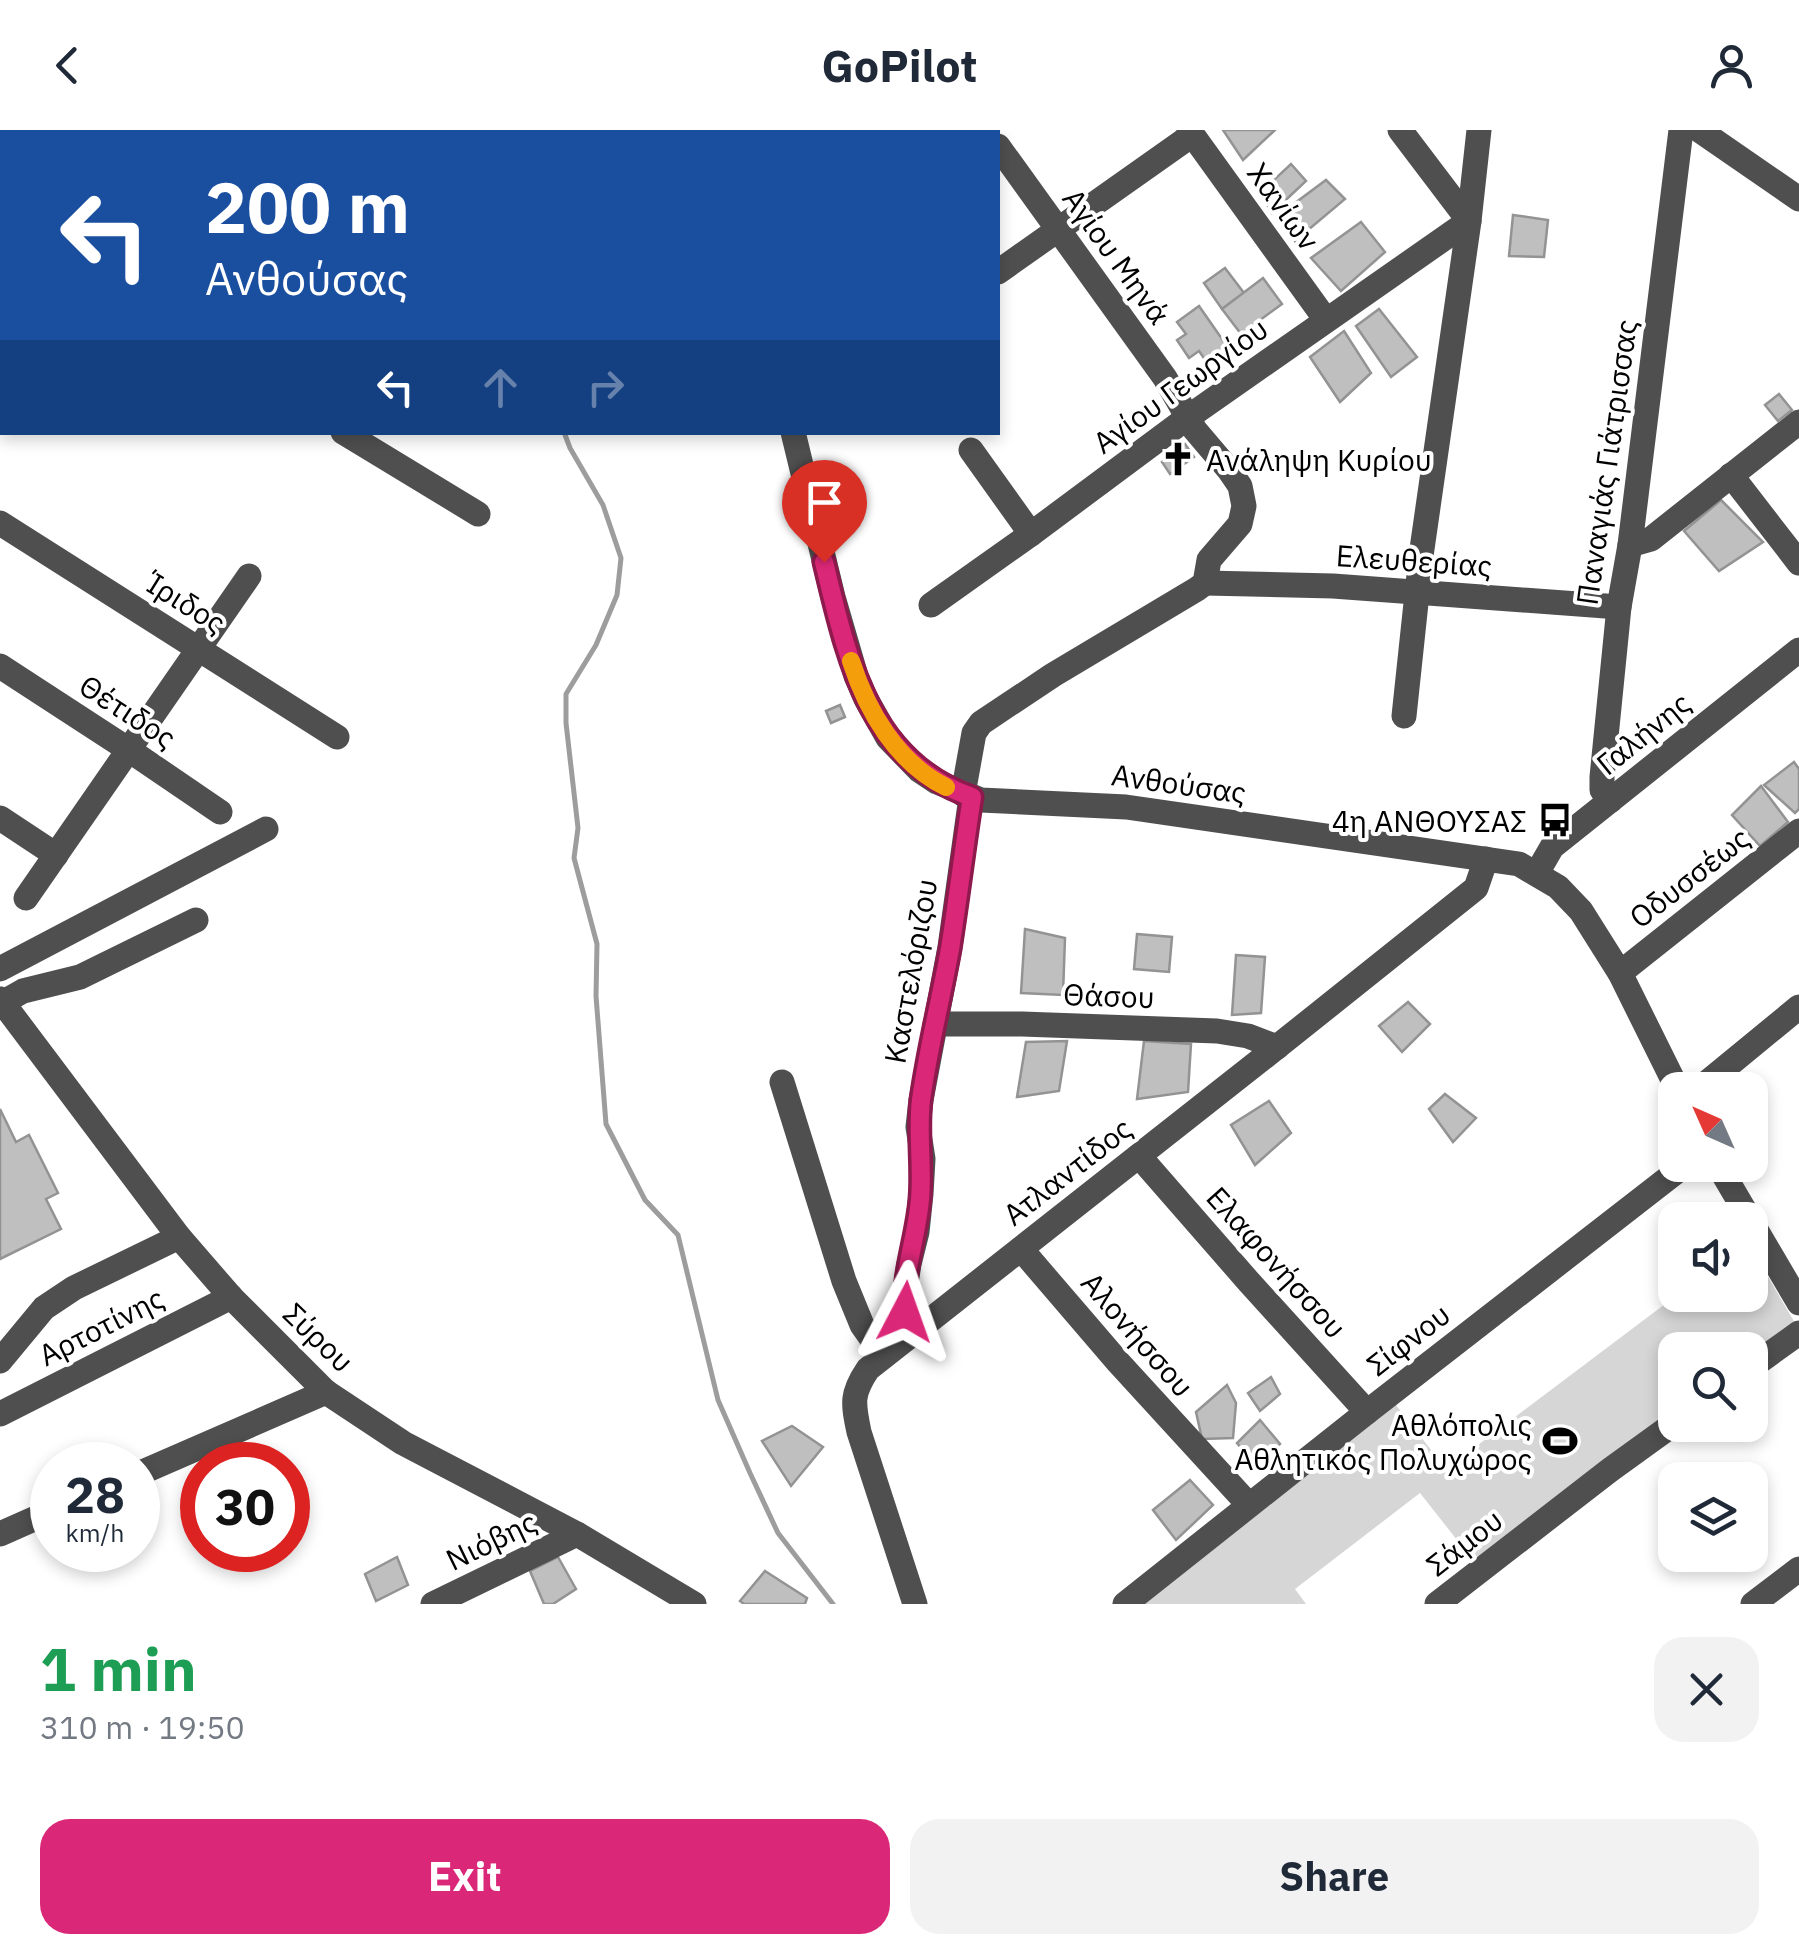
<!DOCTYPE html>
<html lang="en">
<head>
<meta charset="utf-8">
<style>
  body { margin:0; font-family:"IBM Plex Sans",sans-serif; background:#f2f2f3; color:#1f2937; height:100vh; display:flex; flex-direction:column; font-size:38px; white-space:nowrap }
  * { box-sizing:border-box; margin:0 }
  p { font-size:32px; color:#747a83 }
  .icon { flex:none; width:55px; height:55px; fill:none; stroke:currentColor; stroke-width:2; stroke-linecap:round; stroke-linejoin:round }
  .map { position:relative; height:1474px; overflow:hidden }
  .sheet { display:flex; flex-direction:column; background:#fff; flex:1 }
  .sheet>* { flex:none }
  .hud { position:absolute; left:0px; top:0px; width:1000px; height:305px; box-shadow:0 5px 15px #0003; background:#1a4fa0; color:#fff; overflow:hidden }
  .needle { width:65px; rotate:315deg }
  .buttons { position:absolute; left:1658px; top:942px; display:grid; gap:20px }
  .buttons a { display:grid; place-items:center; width:110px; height:110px; border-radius:20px; background:#fff; box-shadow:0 5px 15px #0003; font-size:50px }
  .speed { position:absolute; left:30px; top:1312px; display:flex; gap:20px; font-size:50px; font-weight:700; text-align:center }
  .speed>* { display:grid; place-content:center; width:130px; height:130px; border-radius:50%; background:#fff; box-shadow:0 5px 15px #0003; line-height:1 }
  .speed small { font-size:25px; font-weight:400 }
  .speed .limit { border:15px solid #d22; background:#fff; color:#111 }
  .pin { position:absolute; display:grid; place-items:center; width:85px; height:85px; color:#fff; margin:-102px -42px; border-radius:50% 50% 50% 0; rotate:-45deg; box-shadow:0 0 10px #0007 }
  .pin .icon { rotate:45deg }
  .me { position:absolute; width:110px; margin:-55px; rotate:4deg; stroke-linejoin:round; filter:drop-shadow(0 0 8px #0008) }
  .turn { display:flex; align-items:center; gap:35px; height:210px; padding:0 40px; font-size:45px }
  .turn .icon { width:130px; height:130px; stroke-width:2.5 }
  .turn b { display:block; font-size:70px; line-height:85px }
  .lanes { display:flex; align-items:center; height:95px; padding:0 40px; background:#0003; justify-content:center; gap:50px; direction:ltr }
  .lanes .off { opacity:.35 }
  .round { display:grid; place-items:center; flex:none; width:105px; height:105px; border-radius:30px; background:#f2f2f3 }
  .summary { display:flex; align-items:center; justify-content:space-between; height:170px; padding:0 40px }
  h1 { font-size:60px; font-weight:700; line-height:75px; color:#1e9e55 }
  .button { display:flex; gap:20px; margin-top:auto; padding:20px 40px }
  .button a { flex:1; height:115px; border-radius:30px; background:#db2777; color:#fff; font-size:40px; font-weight:700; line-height:115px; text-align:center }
  .button a+a { background:#f2f2f3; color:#1f2937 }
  header { display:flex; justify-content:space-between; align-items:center; height:130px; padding:0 40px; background:#fff; font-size:45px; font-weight:700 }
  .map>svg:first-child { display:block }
  .green { fill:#d6d6d6 }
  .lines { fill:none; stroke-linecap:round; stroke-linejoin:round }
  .stream { stroke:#9d9d9d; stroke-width:5 }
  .building { fill:#bfbfbf; stroke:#939393; stroke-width:2.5 }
  .minor { stroke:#4f4f4f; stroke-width:25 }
  .route-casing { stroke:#8e194d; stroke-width:25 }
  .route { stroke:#db2777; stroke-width:18 }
  .slow { stroke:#f59e0b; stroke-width:18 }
  .labels { text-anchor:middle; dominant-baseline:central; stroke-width:8; stroke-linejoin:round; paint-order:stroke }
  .street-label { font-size:30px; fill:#000; stroke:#fff }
  .poi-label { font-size:30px; fill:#000; stroke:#fff; text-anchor:end }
</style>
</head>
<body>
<header><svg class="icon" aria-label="back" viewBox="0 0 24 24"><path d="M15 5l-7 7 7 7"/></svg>GoPilot<svg class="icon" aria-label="person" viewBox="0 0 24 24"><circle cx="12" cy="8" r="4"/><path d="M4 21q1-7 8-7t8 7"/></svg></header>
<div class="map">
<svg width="1799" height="1474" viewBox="0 0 1799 1474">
  <rect width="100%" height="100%" fill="#fff"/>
  <polygon class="green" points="1750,1116 1795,1193 1750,1227 1750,1220 1675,1220 1675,1284 1476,1434 1420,1363 1295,1459 1306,1474 1131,1474 1392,1270 1446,1339 1677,1165 1750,1165"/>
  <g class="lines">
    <g class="stream">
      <polyline points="499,0 500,2"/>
      <polyline points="564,302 570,318 603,375 621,428 617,465 596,515 566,564 566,593 578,698 574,728 597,814 596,866 606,994 645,1070 678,1105 718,1270 750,1343 778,1403 833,1474"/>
    </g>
  </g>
  <g class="building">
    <polygon points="1223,0 1275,0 1243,30"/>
    <polygon points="1291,34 1306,51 1272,83 1260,63"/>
    <polygon points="1326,50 1345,69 1295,111 1283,82"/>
    <polygon points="1513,85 1548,90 1544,127 1509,126"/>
    <polygon points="1361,92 1385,122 1341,161 1311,128"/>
    <polygon points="1225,138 1244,163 1222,179 1204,153"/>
    <polygon points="1263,148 1282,174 1241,204 1222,179"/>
    <polygon points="1199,176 1229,219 1208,234 1199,221 1189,228 1177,210 1186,204 1177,192"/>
    <polygon points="1379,179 1417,227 1391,247 1356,196"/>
    <polygon points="1344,201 1371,243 1340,272 1310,227"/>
    <polygon points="1779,264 1792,280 1778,291 1765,275"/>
    <polygon points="1185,314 1194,327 1170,344 1162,332"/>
    <polygon points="1721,370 1763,412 1719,441 1684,401"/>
    <polygon points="840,575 845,587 831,593 826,581"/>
    <polygon points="1794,632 1799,639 1799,679 1795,683 1764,655"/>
    <polygon points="1761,656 1788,692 1760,716 1732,685"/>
    <polygon points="1025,799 1065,808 1063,865 1021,863"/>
    <polygon points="1137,804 1172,807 1169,842 1134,839"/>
    <polygon points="1236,825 1265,827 1261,883 1232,885"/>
    <polygon points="1408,872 1430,894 1402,922 1379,896"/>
    <polygon points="1067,911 1059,961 1017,967 1026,912"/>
    <polygon points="1144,911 1191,914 1188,962 1137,969"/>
    <polygon points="1445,964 1476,988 1453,1012 1429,979"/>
    <polygon points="1269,971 1291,1003 1255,1035 1231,995"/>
    <polygon points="0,979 16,1012 29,1005 58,1063 46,1069 61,1099 0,1129"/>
    <polygon points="1271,1247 1280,1264 1260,1281 1248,1263"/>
    <polygon points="1227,1255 1236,1273 1233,1308 1202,1309 1196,1282"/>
    <polygon points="1260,1290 1280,1314 1256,1336 1237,1313"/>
    <polygon points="792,1296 823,1317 791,1356 762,1311"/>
    <polygon points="1190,1350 1213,1375 1176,1410 1153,1380"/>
    <polygon points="397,1427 408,1455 376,1471 365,1444"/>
    <polygon points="558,1427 576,1459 553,1474 544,1474 530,1441"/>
    <polygon points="765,1441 807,1468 805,1474 744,1474 740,1471"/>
  </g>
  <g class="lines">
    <g class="minor">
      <polyline points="697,0 698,2"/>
      <polyline points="1189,0 1326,190"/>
      <polyline points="1699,0 1799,69"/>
      <polyline points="142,2 144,0"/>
      <polyline points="0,95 2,96"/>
      <polyline points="998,142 1192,5"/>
      <polyline points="0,213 2,209"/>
      <polyline points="343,302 478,384"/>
      <polyline points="793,302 833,467 856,546 866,569 888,608 919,640 937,652 981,670 1126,677 1519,734 1558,757 1581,781 1620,843 1678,960"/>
      <polyline points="971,320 1031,404"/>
      <polyline points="1731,345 1799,433"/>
      <polyline points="0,393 337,607"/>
      <polyline points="1630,415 1651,409 1799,292"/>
      <polyline points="1205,453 1333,456 1619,477"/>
      <polyline points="931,475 1031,404 1187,288 1469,91 1400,0"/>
      <polyline points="0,536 129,620 220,682"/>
      <polyline points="1404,586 1421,426 1469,91 1479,0"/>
      <polyline points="963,664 974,603 981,593 1053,545 1197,459 1205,453 1209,430 1240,394 1244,376 1240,356 1229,340 1195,300 1165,248 998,16"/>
      <polyline points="1610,671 1602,660 1602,647 1619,477 1630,415 1681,0"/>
      <polyline points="0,688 56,725"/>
      <polyline points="1537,743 1552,717 1799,520"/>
      <polyline points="26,768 249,446"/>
      <polyline points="0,839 266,699"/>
      <polyline points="1620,843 1799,701"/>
      <polyline points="0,869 179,1107 231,1167 326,1262 403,1313 577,1404 694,1474"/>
      <polyline points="2,873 23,861 80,847 196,790"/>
      <polyline points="935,894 1022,894 1217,901 1248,906 1277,917"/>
      <polyline points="782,952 844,1151 862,1195 884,1226"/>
      <polyline points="1698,960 1799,877"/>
      <polyline points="1139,1026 1249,1152 1367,1282"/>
      <polyline points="1718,1035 1799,1173"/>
      <polyline points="1021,1119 1118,1232 1249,1375"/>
      <polyline points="913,1203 905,1182 904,1166 909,1134 917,1102 921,1064 923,1029 918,997 921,970 950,817 971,667"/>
      <polyline points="0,1231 44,1178 74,1158 179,1107"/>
      <polyline points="1750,1238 1799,1203"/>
      <polyline points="0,1284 231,1167"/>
      <polyline points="138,1344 326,1262"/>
      <polyline points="0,1404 52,1381"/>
      <polyline points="433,1474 577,1404"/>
      <path d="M915,1474L859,1302C853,1273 851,1264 868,1239L1277,917L1476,758L1486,729"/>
      <polyline points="1125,1474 1367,1282 1685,1035"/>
      <polyline points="1437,1474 1610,1340 1675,1293"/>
      <polyline points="1753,1474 1799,1439"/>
    </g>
  </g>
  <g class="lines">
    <g class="route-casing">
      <path id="route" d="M824,432C847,527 868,631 972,667C964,718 958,769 950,819C941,869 928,919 921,970C917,1003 923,1035 920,1069C917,1107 902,1144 905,1182"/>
    </g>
    <use href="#route" class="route"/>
    <path class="slow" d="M851,531C867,581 897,633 946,657"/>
  </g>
  <defs>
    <g id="church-bare" transform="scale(2.7)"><path d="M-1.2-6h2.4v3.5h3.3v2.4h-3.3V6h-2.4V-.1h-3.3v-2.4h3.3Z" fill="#000" stroke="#fff" stroke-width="2.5" paint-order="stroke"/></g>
    <g id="bus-bare" transform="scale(2.7)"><path d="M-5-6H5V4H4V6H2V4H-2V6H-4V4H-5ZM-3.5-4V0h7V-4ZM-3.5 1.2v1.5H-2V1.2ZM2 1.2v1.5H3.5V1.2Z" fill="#000" stroke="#fff" stroke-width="2.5" paint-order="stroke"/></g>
    <g id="stadium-bare" transform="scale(2.7)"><path d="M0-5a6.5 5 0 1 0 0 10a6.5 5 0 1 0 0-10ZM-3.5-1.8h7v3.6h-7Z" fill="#000" stroke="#fff" stroke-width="2.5" paint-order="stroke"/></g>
  </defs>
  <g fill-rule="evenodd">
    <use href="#church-bare" x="1178" y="329"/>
    <use href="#bus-bare" x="1555" y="690"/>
    <use href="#stadium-bare" x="1560" y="1311"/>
  </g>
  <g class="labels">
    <g class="street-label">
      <text transform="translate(1284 76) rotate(54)">Χανίων</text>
      <text transform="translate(1117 126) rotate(54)">Αγίου Μηνά</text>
      <text transform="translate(1180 255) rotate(-36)">Αγίου Γεωργίου</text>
      <text transform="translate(1606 332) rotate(-82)">Παναγιάς Γιάτρισσας</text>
      <text transform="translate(1414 430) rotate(4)">Ελευθερίας</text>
      <text transform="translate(186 472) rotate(32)">Ίριδος</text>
      <text transform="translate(128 581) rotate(33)">Θέτιδος</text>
      <text transform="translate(1643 603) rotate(-39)">Γαλήνης</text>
      <text transform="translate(1179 653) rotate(8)">Ανθούσας</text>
      <text transform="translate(1689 747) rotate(-38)">Οδυσσέως</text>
      <text transform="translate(910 841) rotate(-80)">Καστελόριζου</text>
      <text transform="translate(1109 865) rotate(2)">Θάσου</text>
      <text transform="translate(1067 1041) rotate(-38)">Ατλαντίδος</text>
      <text transform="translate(1277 1132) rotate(48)">Ελαφονήσσου</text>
      <text transform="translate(101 1196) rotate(-27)">Αρτοτίνης</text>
      <text transform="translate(1138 1204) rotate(49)">Αλονήσσου</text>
      <text transform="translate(319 1207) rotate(44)">Σύρου</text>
      <text transform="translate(1408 1209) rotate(-38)">Σίφνου</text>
      <text transform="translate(491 1410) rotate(-26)">Νιόβης</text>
      <text transform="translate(1464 1412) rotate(-38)">Σάμου</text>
    </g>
    <g class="poi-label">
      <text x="1206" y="329" text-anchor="start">Ανάληψη Κυρίου</text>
      <text x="1527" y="690">4η ΑΝΘΟΥΣΑΣ</text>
      <text x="1532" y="1294">Αθλόπολις<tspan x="1532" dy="34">Αθλητικός Πολυχώρος</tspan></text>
    </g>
  </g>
</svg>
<div class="buttons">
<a><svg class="needle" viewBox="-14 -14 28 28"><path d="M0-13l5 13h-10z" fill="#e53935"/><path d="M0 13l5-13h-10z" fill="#747a83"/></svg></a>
<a><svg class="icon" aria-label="sound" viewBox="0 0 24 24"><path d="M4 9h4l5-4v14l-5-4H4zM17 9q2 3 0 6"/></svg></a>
<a><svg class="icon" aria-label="search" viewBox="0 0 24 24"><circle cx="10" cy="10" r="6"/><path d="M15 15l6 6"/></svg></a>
<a><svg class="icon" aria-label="layers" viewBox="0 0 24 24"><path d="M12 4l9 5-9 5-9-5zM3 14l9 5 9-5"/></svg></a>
</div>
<div class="speed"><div>28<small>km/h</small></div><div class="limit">30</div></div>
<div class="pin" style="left:824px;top:432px;background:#d93025"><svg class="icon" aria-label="arrive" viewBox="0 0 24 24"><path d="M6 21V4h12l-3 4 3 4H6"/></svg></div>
<svg class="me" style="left:905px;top:1182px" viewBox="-20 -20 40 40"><path d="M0-17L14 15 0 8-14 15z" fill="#db2777" stroke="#fff" stroke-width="4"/></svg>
<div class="hud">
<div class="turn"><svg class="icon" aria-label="left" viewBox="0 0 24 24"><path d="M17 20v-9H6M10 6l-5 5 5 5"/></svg><div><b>200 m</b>Ανθούσας</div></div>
<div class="lanes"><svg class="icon" aria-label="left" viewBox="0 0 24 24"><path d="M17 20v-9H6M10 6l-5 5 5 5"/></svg><svg class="icon off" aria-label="ahead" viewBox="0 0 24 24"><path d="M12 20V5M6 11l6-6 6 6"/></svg><svg class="icon off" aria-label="right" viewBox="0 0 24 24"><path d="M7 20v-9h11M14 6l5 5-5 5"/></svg></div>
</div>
</div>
<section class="sheet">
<div class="summary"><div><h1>1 min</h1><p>310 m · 19:50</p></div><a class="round"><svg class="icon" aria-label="close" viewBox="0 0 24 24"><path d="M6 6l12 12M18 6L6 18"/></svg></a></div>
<div class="button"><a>Exit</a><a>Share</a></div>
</section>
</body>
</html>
